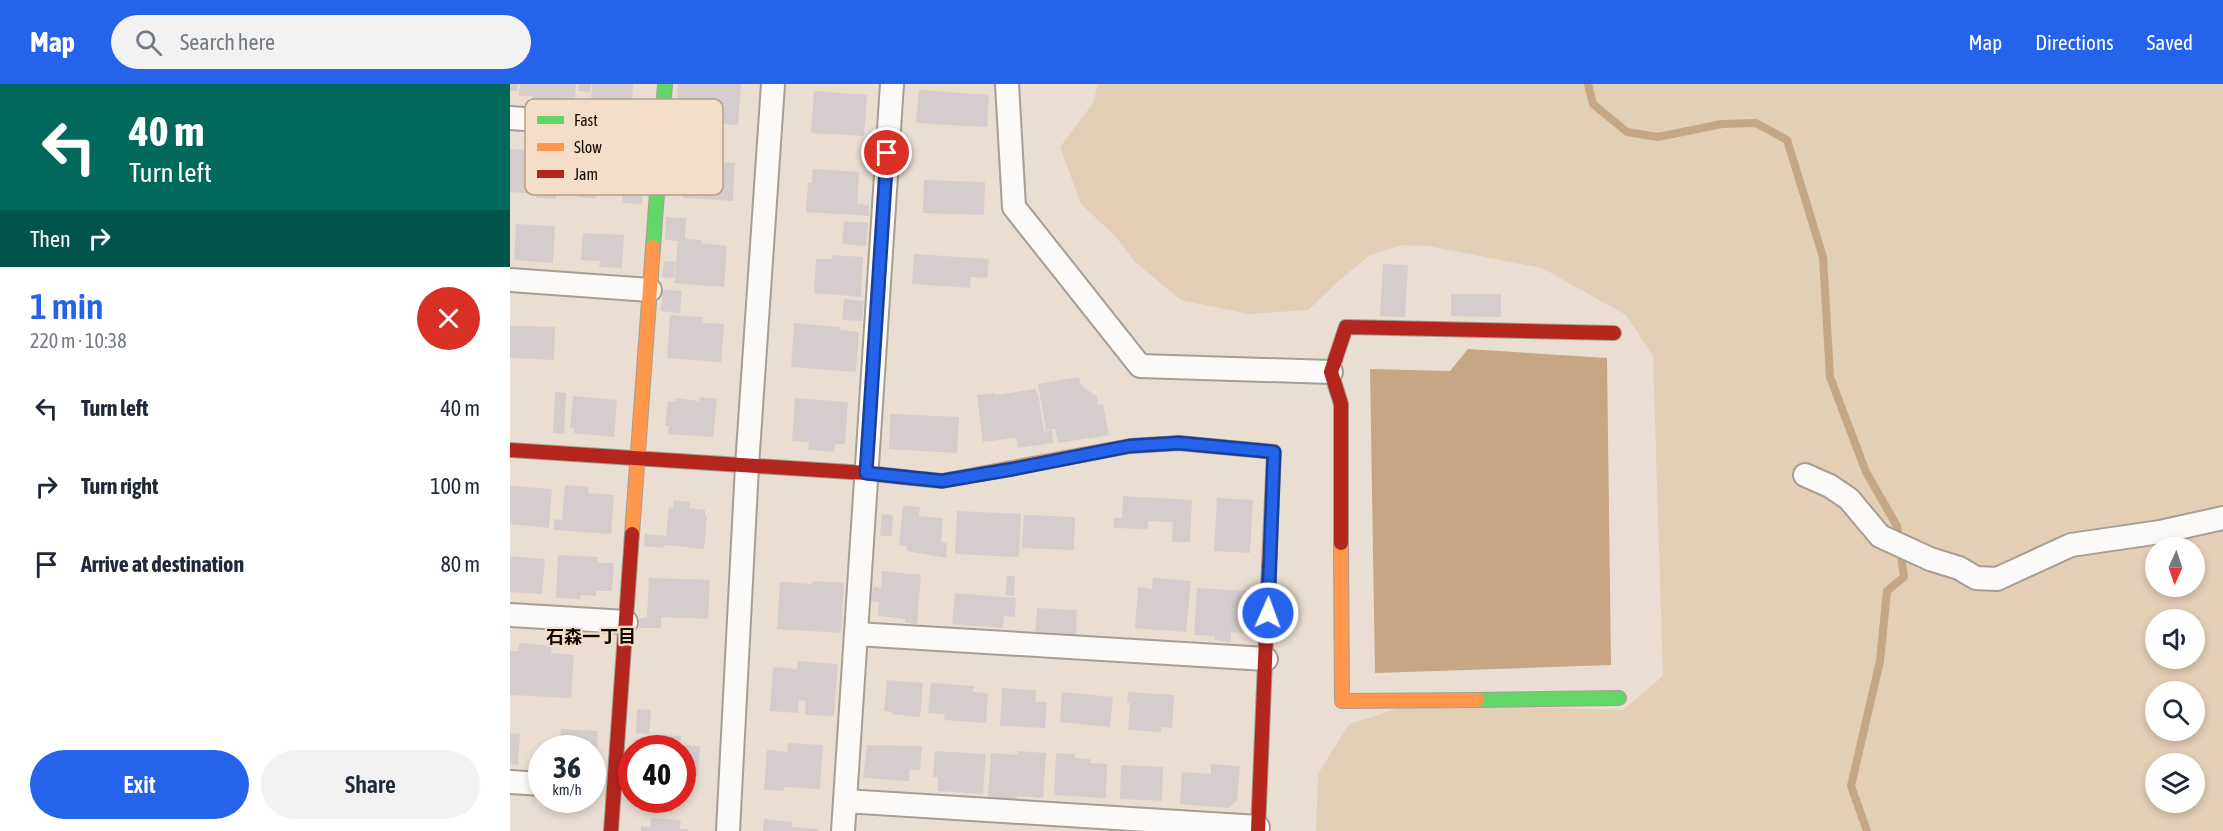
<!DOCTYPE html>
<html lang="en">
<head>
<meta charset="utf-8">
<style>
  body { margin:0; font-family:"Asap Condensed","Noto Sans JP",sans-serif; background:#f2f2f3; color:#1f2937; height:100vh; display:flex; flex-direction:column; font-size:22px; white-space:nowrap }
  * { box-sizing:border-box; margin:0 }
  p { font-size:20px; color:#747a83 }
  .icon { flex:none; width:33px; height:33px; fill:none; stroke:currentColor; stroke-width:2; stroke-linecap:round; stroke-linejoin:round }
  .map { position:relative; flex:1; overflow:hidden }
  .drawer { display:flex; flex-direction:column; background:#fff; width:510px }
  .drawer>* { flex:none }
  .hud { background:#00695c; color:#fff; overflow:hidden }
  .needle { width:39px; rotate:183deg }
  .controls { position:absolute; left:1635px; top:453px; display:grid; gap:12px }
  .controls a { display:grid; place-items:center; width:60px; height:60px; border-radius:50%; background:#fff; box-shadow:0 3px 9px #0003; font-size:30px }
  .speed { position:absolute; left:18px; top:651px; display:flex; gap:12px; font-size:30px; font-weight:700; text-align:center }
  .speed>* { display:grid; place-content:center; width:78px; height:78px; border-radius:50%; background:#fff; box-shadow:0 3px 9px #0003; line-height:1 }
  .speed small { font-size:15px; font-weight:400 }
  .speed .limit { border:9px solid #d22; background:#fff; color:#111 }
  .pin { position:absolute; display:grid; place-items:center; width:51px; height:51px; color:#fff; margin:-26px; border:3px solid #fff; border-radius:50%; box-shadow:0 2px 6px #0007 }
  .me { position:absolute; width:66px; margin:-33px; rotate:2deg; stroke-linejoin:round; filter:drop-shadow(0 0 4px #0008) }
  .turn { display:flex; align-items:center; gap:21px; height:126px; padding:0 30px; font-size:27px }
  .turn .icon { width:78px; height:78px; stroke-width:2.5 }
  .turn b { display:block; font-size:42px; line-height:51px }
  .then { display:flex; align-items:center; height:57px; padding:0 30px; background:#0003; gap:12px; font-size:22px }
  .round { display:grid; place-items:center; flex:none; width:63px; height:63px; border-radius:32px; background:#f2f2f3 }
  .head { display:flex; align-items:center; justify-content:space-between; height:102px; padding:0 30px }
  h1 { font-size:36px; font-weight:600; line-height:45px; color:#2563eb }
  .cta { display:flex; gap:12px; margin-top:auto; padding:12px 30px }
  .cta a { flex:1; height:69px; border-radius:36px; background:#2563eb; color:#fff; font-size:24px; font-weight:600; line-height:69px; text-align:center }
  .cta a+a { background:#f2f2f3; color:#1f2937 }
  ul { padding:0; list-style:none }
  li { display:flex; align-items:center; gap:18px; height:78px; padding:0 30px }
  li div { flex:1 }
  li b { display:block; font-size:22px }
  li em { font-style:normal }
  header { display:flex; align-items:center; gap:36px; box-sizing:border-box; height:84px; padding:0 30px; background:#2563eb; color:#fff }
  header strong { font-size:28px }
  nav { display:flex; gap:33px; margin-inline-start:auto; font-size:21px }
  .search { width:420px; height:54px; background:#f2f2f3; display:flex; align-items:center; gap:15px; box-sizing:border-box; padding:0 21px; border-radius:33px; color:#747a83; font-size:22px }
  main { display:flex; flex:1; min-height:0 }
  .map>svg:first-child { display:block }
  .green { fill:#e3ceb6; fill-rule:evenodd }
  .water { fill:#c6a684 }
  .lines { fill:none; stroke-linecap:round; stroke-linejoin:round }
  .stream { stroke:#c6a684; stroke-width:8 }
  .building { fill:#d5cdcd }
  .street-casing { stroke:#a69d94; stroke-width:26 }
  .fast-casing { stroke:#a69d94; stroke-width:16 }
  .slow-casing { stroke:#a69d94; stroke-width:16 }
  .jam-casing { stroke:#a69d94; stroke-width:16 }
  .street { stroke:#fcfaf8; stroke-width:22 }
  .fast { stroke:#63d668; stroke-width:14 }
  .slow { stroke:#ff974d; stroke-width:14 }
  .jam { stroke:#b3261e; stroke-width:14 }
  .route-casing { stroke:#184099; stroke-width:15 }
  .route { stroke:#2563eb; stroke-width:10 }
  .labels { text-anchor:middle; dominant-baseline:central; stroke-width:4.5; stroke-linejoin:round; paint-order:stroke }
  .neighbourhood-label { font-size:18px; font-weight:bold; fill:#110a04; stroke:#f5dec7 }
  .key { fill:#f5dec7; stroke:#b19e8c; stroke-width:1.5 }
  .key-label { font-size:16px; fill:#110a04 }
</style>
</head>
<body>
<header>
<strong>Map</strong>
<div class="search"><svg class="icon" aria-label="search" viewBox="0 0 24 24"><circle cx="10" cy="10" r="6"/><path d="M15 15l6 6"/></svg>Search here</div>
<nav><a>Map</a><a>Directions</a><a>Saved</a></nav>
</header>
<main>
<section class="drawer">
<div class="hud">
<div class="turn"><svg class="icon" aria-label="left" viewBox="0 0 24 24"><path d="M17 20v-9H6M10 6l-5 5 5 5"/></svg><div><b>40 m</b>Turn left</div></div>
<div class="then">Then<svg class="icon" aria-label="right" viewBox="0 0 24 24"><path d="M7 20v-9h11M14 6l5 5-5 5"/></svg></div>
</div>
<div class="head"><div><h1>1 min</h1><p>220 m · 10:38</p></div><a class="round" style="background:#d93025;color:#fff"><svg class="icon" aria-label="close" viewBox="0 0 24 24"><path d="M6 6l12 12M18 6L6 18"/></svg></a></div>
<ul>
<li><svg class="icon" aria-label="left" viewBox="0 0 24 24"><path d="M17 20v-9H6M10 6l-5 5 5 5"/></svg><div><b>Turn left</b></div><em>40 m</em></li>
<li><svg class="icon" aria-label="right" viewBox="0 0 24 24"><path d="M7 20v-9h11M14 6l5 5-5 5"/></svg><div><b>Turn right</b></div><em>100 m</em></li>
<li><svg class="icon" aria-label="arrive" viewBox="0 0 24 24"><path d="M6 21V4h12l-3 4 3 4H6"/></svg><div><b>Arrive at destination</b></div><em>80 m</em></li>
</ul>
<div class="cta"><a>Exit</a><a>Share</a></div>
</section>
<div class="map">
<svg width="1713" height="747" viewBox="0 0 1713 747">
  <rect width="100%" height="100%" fill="#eaded2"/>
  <path class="green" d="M588,0H1713V747H806L808,690L839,640L906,619L1113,626L1153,592L1143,272L1116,231L1032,184L918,162L892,161L860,171L832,194L798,226L739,230L671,216L625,178L606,153L571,120L550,63L583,19ZM1646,464H1684V502H1646ZM1646,536H1684V574H1646ZM1646,608H1684V646H1646ZM1646,680H1684V718H1646Z"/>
  <polygon class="water" points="958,265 1097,274 1101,581 865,589 860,285 940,287"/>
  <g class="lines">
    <polyline class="stream" points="1078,0 1083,20 1117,48 1148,53 1212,40 1246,39 1277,56 1313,173 1320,293 1356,388 1387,442 1394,493 1377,507 1370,577 1341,702 1357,747"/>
  </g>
  <g class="building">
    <polygon points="0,0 8,0 7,7 0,7"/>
    <polygon points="10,0 66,0 65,15 52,14 51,19 22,17 22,12 9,12"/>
    <polygon points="69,0 81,0 80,8 68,7"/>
    <polygon points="82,0 123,0 122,20 81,18"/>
    <polygon points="168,0 231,0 228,41 170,38 171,28 167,27"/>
    <polygon points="409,6 479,11 477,43 406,39"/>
    <polygon points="304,7 357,11 354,52 301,49"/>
    <polygon points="0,65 49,68 46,115 26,114 26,110 0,108"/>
    <polygon points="69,70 90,73 89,77 116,80 109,112 87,109 86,115 68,113 69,101 56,100 59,75 68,76"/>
    <polygon points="175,76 225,79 223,117 173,114"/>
    <polygon points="303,85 349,88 347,120 359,121 359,132 296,128 298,99 302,99"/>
    <polygon points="414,96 475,98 474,131 413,129"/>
    <polygon points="113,99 133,101 132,120 112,119"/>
    <polygon points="156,133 176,134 175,155 192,156 192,159 217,162 214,203 164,199 168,157 155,156"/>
    <polygon points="334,137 358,139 356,162 332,160"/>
    <polygon points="6,140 45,142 43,179 4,176"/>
    <polygon points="73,149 114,151 112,184 89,183 90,177 71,176"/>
    <polygon points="404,170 479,175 477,194 461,193 460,204 402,200"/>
    <polygon points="322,171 353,173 351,213 304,209 306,175 322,175"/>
    <polygon points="154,177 165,178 164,194 152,193"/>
    <polygon points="873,180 898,181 895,233 870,232"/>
    <polygon points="153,206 172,207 170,229 151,227"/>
    <polygon points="941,210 991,210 991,233 941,232"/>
    <polygon points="334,215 354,217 352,237 332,236"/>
    <polygon points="160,231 193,233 193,239 214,240 211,278 157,274"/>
    <polygon points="284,239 330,243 330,246 349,248 346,288 281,283"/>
    <polygon points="0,242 45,243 44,276 0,274"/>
    <polygon points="569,293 571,302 587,312 588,321 593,320 599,351 548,359 545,345 536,346 528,300"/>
    <polygon points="526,305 526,309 528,309 534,347 542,346 543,359 508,364 506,354 473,358 467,311 485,309 485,311"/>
    <polygon points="45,308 56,309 54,350 43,349"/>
    <polygon points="63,312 107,316 104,353 64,349 64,344 60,344"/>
    <polygon points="190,313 207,315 203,353 158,350 159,342 155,342 158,317 165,318 166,314 189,317"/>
    <polygon points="285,314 338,318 335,360 325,360 324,368 298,366 299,358 282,357"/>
    <polygon points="380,330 449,333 447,369 379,365"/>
    <polygon points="55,401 79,403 78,409 104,411 101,450 44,446 44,435 52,436"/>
    <polygon points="0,402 42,405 39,444 0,440"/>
    <polygon points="613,412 682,416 680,458 662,458 663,438 638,437 638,445 603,444 604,434 612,434"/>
    <polygon points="707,414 743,416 740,469 704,467"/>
    <polygon points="163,416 180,418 179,424 195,426 195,432 197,432 194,465 155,461 154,464 134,462 135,450 156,452 159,423 163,424"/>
    <polygon points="393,422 410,423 409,432 433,434 431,458 437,459 436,474 397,467 397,462 389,461"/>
    <polygon points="447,427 511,430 509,473 445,470"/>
    <polygon points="372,430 383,431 382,452 370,452"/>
    <polygon points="514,431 565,433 564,466 512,464"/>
    <polygon points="48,471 88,473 88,479 104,479 102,507 86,507 86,512 71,511 70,515 46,514"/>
    <polygon points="0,472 35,475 32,510 0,508"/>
    <polygon points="372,487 411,491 407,540 395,539 395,535 368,532 369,518 361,517 363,503 371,504"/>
    <polygon points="497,492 505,492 504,512 495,511"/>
    <polygon points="139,494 200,496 198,535 151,533 151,544 129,544 130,534 137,533"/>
    <polygon points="643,494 681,497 676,548 625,544 628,503 642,505"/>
    <polygon points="303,497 334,499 331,549 267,545 270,498 302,500"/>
    <polygon points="687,504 739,507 736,549 721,548 721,558 705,556 705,552 684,551"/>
    <polygon points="445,509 506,514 505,533 494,532 493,544 442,540"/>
    <polygon points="527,524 567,526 566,553 525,551"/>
    <polygon points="9,559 42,562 41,569 64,571 61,614 0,611 0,567 9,567"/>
    <polygon points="288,577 328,580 324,632 295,631 296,617 289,616 288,629 260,627 263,583 287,585"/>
    <polygon points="377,596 413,599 410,633 382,630 382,628 374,627"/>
    <polygon points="421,599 464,602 463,608 478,609 476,639 434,636 435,630 418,629"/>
    <polygon points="492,604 526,606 525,618 537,618 535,644 490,642"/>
    <polygon points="552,608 603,613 600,643 550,638"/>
    <polygon points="618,608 664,611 662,644 652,643 651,648 618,646 620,619 617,619"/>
    <polygon points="127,625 141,626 139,650 126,649"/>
    <polygon points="51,645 88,647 86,679 82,679 82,664 49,664"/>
    <polygon points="0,649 10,650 8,681 0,680"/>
    <polygon points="145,651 171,652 170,661 190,662 188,692 172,692 172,664 144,664"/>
    <polygon points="278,659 313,661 310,705 274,703 274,707 254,706 257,666 277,668"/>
    <polygon points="357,661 412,662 410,686 400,685 399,697 353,694"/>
    <polygon points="425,667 476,670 473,710 428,707 428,693 423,693"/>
    <polygon points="508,667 536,669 533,714 507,712 506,715 478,713 481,669 508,671"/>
    <polygon points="546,669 565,670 565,674 580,675 580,679 597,680 596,714 544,711"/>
    <polygon points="701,680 730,682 727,716 719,724 670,720 672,688 701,690"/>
    <polygon points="611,681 653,683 652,717 610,715"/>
    <polygon points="141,734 171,736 170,745 178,745 178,747 131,747 131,742 140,743"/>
    <polygon points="254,735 282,738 282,743 308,745 308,747 253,747"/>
  </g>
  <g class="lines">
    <g class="street-casing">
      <g id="street">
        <polyline points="497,0 504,123 630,282 821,288"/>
        <polyline points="0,34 152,45"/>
        <polyline points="0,196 140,206"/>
        <polyline points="1295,391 1320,402 1339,415 1370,452 1420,475 1449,484 1466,494 1487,495 1561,461 1650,448 1713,434"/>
        <polyline points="0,531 116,538"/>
        <polyline points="346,550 756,575"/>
        <polyline points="0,698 32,700"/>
        <polyline points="335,717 748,743"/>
        <polyline points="218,747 237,382 263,0"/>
        <polyline points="333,747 382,0"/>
      </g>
    </g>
    <g class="fast-casing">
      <g id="fast">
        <polyline points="143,163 155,0"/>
        <polyline points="967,616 1109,614"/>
      </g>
    </g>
    <g class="slow-casing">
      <g id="slow">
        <polyline points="411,395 432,397 620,362 669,359 764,368 759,480"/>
        <polyline points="122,450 143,163"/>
        <polyline points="831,459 832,617 967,616"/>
      </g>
    </g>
    <g class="jam-casing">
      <g id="jam">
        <polyline points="0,366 356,389 411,395"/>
        <polyline points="831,459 831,320 821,288 836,243 1104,249"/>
        <polyline points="101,747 122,450"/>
        <polyline points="748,747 759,480"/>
      </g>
    </g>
    <use href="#street" class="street"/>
    <use href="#fast" class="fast"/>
    <use href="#slow" class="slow"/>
    <use href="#jam" class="jam"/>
  </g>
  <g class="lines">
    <g class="route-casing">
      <polyline id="route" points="377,69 356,389 432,397 503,385 620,362 669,359 764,368 758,529"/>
    </g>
    <use href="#route" class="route"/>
  </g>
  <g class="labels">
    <g class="neighbourhood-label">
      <text x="81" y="552">石森一丁目</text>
    </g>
  </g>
  <rect x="15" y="15" width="198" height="96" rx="9" class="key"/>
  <rect x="27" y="32" width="27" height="8" fill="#63d668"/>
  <rect x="27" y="59" width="27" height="8" fill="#ff974d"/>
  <rect x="27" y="86" width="27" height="8" fill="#b3261e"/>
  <g class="key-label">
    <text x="64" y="42">Fast</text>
    <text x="64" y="69">Slow</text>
    <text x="64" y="96">Jam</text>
  </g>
</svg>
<div class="controls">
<a><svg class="needle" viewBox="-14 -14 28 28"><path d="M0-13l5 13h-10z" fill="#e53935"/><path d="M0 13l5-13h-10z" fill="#747a83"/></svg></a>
<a><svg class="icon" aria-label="sound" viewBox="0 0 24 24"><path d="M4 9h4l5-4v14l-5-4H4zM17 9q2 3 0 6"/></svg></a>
<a><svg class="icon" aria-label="search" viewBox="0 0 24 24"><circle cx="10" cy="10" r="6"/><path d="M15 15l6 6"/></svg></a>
<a><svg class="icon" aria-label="layers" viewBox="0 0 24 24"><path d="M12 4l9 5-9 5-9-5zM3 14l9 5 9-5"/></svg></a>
</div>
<div class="speed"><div>36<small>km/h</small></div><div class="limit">40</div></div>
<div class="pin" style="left:377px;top:69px;background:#d93025"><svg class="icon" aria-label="arrive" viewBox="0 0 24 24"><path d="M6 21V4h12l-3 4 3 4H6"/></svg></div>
<svg class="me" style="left:758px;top:529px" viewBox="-20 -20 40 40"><circle r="17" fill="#2563eb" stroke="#fff" stroke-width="3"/><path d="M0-11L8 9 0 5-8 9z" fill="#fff"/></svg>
</div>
</main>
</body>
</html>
